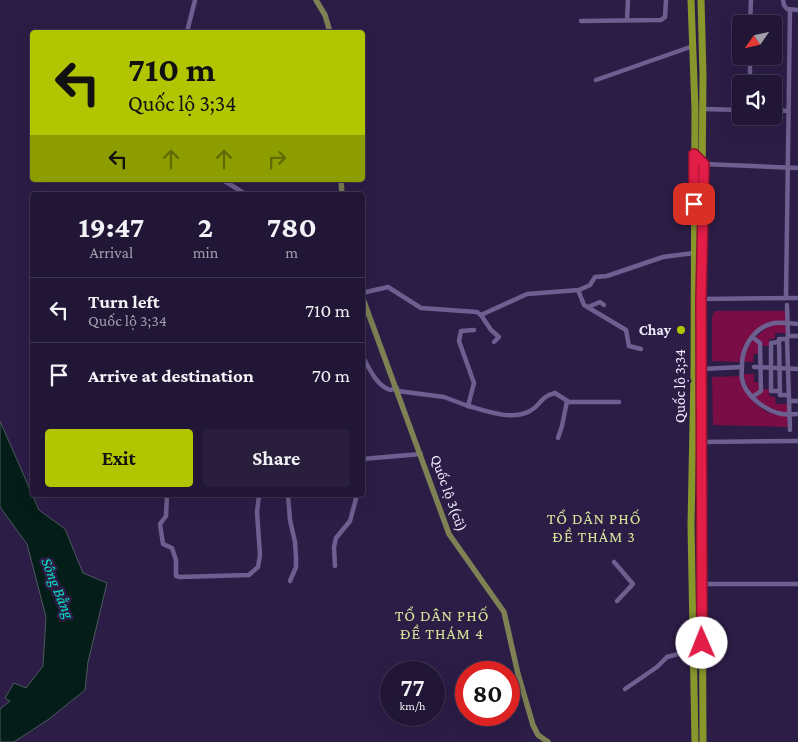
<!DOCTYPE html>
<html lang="en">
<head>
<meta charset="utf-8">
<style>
  body { margin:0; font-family:"Crimson Pro",serif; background:#291f3d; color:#f1f3f6; height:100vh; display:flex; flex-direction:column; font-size:19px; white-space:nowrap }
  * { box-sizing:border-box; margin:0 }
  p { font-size:16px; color:#a29fad }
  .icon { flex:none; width:28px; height:28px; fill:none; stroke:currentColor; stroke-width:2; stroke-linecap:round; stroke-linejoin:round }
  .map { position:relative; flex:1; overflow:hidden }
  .panel { position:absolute; left:30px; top:192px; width:335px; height:305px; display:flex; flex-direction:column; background:#211635; border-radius:5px; box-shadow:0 5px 20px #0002,0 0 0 1px #3e3550 }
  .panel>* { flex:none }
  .hud { position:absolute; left:30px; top:30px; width:335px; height:152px; border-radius:5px; box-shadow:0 5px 20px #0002,0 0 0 1px #3e3550; background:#b1c500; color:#111; overflow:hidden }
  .needle { width:32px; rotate:236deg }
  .tools { position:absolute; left:732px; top:15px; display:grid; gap:10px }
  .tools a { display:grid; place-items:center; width:50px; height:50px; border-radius:5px; background:#211635; box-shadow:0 5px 20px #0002,0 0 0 1px #3e3550; font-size:25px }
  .speed { position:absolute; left:380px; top:661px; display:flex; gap:10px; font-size:25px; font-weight:700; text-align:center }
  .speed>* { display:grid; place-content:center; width:65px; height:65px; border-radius:50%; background:#211635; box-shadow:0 5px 20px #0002,0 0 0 1px #3e3550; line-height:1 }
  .speed small { font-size:12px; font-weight:400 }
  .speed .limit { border:8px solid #d22; background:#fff; color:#111 }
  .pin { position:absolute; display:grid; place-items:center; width:42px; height:42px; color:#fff; margin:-21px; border-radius:10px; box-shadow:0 2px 8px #0006 }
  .me { position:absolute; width:55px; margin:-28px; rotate:359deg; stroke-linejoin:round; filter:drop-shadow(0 0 4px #0008) }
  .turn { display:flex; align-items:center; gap:18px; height:105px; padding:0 15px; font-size:22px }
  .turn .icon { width:65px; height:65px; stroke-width:2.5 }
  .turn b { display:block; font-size:35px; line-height:42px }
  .lanes { display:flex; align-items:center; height:48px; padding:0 15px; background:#0003; justify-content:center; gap:25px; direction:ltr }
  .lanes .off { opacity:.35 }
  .eta { display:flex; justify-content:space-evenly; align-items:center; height:85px; text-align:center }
  .eta b { font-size:30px; font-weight:700; line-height:35px }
  .action { display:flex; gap:10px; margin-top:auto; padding:10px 15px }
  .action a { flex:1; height:58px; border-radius:5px; background:#b1c500; color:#111; font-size:20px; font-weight:700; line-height:58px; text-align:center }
  .action a+a { background:#291f3d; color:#f1f3f6 }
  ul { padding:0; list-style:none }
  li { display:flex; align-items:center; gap:15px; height:65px; padding:0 15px; border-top:1px solid #3e3550 }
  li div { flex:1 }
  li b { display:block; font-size:19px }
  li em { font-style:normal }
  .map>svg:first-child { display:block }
  .green { fill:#7a0d45 }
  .water { fill:#051d18; stroke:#4b5a5c }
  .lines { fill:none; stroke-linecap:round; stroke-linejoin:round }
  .minor { stroke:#6d5f8f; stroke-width:4.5 }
  .major { stroke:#7d8154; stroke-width:5.5 }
  .highway { stroke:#88972c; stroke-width:7 }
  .route-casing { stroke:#92132f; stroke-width:12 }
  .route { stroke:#e11d48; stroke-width:9 }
  .poi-dot { fill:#b1c500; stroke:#2c1d47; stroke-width:2 }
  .labels { text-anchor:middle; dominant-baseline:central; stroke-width:5; stroke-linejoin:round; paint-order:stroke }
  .poi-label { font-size:15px; font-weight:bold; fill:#eeeafb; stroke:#2c1d47; text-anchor:end }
  .street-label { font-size:15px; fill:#eeeafb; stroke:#2c1d47 }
  .neighbourhood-label { font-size:16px; letter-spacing:1px; fill:#d7e598; stroke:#2c1d47 }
  .water-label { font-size:16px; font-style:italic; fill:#03e6c4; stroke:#2c1d47 }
</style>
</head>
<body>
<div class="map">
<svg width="798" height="742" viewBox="0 0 798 742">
  <rect width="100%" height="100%" fill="#2c1d47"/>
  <g class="green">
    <polygon points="715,311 786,311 786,322 777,322 752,336 740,362 712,361 712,317"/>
    <path d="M774,324H786V333H775V339H769V346H762V353L754,354L753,362H743C749,341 755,335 774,324Z"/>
    <path d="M743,374H754V382L763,383V389H769V396L775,397L776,404H787L788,413C764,409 749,398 743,374Z"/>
    <path d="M741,376C750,401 758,414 787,416L788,427L713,425L712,377Z"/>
  </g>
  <polygon class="water" points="0,421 39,510 65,529 83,573 107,583 88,662 85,690 49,719 14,742 0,742 0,709 10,701 5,698 14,683 26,688 43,666 46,617 27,544 0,507"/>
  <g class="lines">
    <g class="minor">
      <polyline points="783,0 784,5 787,9 798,10"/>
      <polyline points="627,20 628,0"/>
      <polyline points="581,21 661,20 665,17 666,0"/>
      <polyline points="750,24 751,0"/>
      <polyline points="187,32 195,0"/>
      <polyline points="596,80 693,46"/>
      <polyline points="750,84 750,56"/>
      <polyline points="703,109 741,110"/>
      <polyline points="774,110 788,111"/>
      <polyline points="704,164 798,168"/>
      <polyline points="223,180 247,195"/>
      <polyline points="578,290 584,305 626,330 629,346 641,349"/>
      <polyline points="362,293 388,287 421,308 477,312 481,315 527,294 579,290 590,285 595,277 607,276 663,257 694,253"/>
      <polyline points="786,297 790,10"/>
      <polyline points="701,299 798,298"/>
      <polyline points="787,305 788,336"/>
      <polyline points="588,307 600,302 604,305"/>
      <polyline points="481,315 491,330 499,337 494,342"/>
      <polyline points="752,337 760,343 761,391 752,397"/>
      <polyline points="787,339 779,339 780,395 789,395"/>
      <polyline points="779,342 771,343 771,391 780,391"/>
      <path d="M362,355C369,368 376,385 390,390L397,388"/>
      <path d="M742,367C741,348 754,327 774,323C782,322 790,323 798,324"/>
      <polyline points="754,367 798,369"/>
      <path d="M702,369L742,367C742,371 741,375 742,379C745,396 766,411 782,414C787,415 793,414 798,414"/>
      <polyline points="398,391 444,397 468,406 474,383 459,341 461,331 474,330"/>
      <polyline points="789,401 798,401"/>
      <path d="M468,406C487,411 511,421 530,411C542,405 539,397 555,393L569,402H619"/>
      <polyline points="790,430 787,339 788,336 798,336"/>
      <polyline points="558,438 562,426 567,401"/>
      <polyline points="701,442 798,441"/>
      <polyline points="362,459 421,454"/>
      <polyline points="167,495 166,516 160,524 163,544 172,548 176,560 176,576 180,577 249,575 258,567 260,555 257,512 259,495"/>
      <polyline points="288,495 290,520 295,542 296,557 296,567 290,581"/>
      <polyline points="614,562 633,584 617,601"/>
      <polyline points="335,566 334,547 336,538 350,521 357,495"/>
      <polyline points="702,584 798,584"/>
      <polyline points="625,689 657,667 667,657 693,650"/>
    </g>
    <g class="major">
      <polyline points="316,0 325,15 330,32"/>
      <polyline points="341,180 342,195"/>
      <polyline points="362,296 449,534 504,612 518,674 533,725 538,735 548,742"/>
    </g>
    <g class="highway">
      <polyline points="691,0 695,109 694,373 691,525 695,742"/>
      <polyline points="701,0 703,75 701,299 703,742"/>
    </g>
  </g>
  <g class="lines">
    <g class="route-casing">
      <polyline id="route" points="694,204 694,154 704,164 701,299 702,643"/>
    </g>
    <use href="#route" class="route"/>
  </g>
  <circle class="poi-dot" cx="681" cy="330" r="5"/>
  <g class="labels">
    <g class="poi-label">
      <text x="671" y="330">Chay</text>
    </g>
    <g class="street-label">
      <text transform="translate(680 386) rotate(-90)">Quốc lộ 3;34</text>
      <text transform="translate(449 493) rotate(70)">Quốc lộ 3(cũ)</text>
    </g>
    <g class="neighbourhood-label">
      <text x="594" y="518">TỔ DÂN PHỐ<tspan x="594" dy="18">ĐỀ THÁM 3</tspan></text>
      <text x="442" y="615">TỔ DÂN PHỐ<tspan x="442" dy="18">ĐỀ THÁM 4</tspan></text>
    </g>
    <g class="water-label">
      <text transform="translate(58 588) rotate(68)">Sông Bằng</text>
    </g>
  </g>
</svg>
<div class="tools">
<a><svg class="needle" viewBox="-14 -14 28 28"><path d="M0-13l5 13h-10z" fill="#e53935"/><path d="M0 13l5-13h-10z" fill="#a29fad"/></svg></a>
<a><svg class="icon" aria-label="sound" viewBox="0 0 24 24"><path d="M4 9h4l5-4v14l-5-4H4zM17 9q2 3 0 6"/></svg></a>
</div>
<div class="speed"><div>77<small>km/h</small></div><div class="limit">80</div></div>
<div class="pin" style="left:694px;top:204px;background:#d93025"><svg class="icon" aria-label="arrive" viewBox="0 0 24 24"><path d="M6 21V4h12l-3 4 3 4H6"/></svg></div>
<svg class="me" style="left:702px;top:643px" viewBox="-20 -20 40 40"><circle r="19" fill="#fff"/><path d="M0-13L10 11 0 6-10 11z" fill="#e11d48"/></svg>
<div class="hud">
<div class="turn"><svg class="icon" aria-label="left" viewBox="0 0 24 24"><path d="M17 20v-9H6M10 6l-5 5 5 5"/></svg><div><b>710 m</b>Quốc lộ 3;34</div></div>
<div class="lanes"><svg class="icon" aria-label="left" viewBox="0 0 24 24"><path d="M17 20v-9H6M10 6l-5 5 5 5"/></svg><svg class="icon off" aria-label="ahead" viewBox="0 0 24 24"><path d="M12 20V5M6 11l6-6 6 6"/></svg><svg class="icon off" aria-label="ahead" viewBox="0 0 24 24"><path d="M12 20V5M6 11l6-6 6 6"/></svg><svg class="icon off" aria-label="right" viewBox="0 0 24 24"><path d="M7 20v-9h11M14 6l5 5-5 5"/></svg></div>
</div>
<section class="panel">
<div class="eta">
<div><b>19:47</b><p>Arrival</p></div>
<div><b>2</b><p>min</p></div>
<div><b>780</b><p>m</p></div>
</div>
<ul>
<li><svg class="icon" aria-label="left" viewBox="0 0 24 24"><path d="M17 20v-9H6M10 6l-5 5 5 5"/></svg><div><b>Turn left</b><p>Quốc lộ 3;34</p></div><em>710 m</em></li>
<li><svg class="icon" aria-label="arrive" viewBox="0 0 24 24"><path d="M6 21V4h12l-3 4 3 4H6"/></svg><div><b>Arrive at destination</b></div><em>70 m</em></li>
</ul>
<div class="action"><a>Exit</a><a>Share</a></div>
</section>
</div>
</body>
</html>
